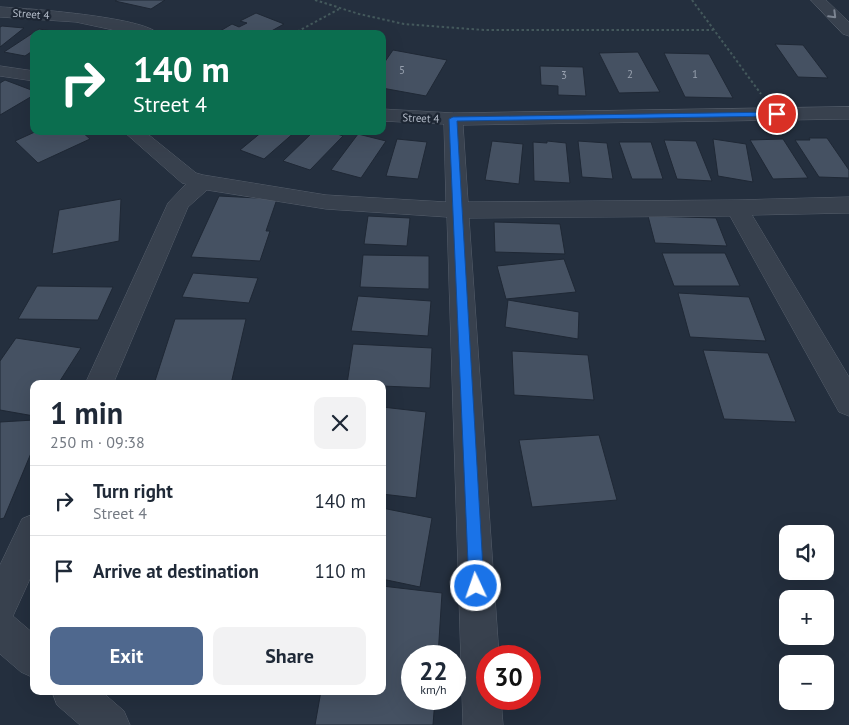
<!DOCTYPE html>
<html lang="en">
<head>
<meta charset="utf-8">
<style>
  body { margin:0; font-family:"PT Sans",sans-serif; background:#f2f2f3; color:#1f2937; height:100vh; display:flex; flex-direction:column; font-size:19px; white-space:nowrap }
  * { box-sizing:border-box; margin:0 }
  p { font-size:16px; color:#747a83 }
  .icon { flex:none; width:28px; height:28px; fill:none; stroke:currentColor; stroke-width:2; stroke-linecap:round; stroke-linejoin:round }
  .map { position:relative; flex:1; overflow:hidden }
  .side { position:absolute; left:30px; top:380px; width:356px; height:315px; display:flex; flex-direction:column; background:#fff; border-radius:10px; box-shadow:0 5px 20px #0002 }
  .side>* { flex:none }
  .hud { position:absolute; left:30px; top:30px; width:356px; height:105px; border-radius:10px; box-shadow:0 5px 20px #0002; background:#0b6e4f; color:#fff; overflow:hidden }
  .buttons { position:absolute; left:779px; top:525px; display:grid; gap:10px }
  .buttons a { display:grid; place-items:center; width:55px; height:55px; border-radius:10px; background:#fff; box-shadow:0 5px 20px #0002; font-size:25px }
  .speed { position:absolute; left:401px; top:645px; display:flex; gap:10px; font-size:25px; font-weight:700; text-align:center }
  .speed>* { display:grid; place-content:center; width:65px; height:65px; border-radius:50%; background:#fff; box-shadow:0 5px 20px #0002; line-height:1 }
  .speed small { font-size:12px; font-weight:400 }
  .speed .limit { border:8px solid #d22; background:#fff; color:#111 }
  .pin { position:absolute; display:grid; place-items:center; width:42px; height:42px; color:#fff; margin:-21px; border:2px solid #fff; border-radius:50%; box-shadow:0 1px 5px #0007 }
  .me { position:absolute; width:55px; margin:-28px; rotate:357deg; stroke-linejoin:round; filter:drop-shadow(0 0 4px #0008) }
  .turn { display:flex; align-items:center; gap:18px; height:105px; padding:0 20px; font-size:22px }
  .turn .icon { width:65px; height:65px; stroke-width:2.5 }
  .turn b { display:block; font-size:35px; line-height:42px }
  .round { display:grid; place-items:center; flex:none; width:52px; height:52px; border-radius:10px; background:#f2f2f3 }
  .head { display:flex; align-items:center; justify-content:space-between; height:85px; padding:0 20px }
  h1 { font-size:30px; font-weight:600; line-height:38px }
  .primary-button { display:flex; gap:10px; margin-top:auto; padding:10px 20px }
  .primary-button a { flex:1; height:58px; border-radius:10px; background:#4f688e; color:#fff; font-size:20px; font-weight:600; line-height:58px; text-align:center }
  .primary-button a+a { background:#f2f2f3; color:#1f2937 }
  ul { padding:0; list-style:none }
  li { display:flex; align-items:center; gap:15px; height:70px; padding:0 20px; border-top:1px solid #e0e1e3 }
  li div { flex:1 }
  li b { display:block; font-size:19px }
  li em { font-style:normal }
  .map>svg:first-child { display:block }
  .building { fill:#455162; stroke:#1f2835 }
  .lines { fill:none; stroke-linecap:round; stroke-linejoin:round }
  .minor-casing { stroke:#565f6c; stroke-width:1 }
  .path { stroke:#44595c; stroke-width:2; stroke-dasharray:2.5 2.5; stroke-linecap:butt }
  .minor { fill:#38414e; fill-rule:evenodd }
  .oneway { stroke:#7c8592 }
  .route { fill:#1a73e8; stroke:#114b97 }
  .labels { text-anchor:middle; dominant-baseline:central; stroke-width:4.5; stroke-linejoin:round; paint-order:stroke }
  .far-street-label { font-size:11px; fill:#b4bcc9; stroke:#1d2633 }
  .number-label { font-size:11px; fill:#98a1af }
</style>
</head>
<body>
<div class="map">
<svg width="849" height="725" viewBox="0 0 849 725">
  <rect width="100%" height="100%" fill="#242f3e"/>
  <g class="building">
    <polygon points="117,0 165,0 151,9 115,1"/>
    <polygon points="256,13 284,24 266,34 215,34 232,24 239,27 247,23 240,21"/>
    <polygon points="2,26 24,28 0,47 0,27"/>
    <polygon points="39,29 59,32 57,34 34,34 34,50 25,56 4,52"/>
    <polygon points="775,44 803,45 828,78 798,77"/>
    <polygon points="393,50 447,60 426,96 382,88 382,66"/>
    <polygon points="638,52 660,92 619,93 599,53"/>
    <polygon points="664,53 709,54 733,98 685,97"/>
    <polygon points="540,66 583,67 586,96 558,95 558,86 541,85"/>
    <polygon points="5,80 34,91 34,95 0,115 0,83"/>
    <polygon points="37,131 81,131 90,139 38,163 15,141"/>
    <polygon points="263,131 296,131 264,159 240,150"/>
    <polygon points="314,131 329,131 343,136 310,170 283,161"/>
    <polygon points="358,134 386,141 361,178 331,170"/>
    <polygon points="809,138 827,138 849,170 849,178 819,177 795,140 810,140"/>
    <polygon points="397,139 427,142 418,179 386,176"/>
    <polygon points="713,139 746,144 753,182 718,176"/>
    <polygon points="783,139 808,178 773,179 750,140"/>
    <polygon points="664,140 696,141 712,181 677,179"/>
    <polygon points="492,141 523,144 519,184 485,180"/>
    <polygon points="547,141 566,143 570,183 534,181 533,142 547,143"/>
    <polygon points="578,141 607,143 613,179 582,177"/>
    <polygon points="619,142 651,142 663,179 632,179"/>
    <polygon points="219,196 277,199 266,231 270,231 260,261 191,257"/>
    <polygon points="121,199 119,241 52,254 59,210"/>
    <polygon points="368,216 410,218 407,246 364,244"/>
    <polygon points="648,216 716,218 727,246 655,243"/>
    <polygon points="494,222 560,224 565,254 495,252"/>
    <polygon points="662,253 725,253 740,286 674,286"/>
    <polygon points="363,255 429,256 429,289 360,287"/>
    <polygon points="564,259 576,292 506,299 497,266"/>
    <polygon points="193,273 258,278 249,303 182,297"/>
    <polygon points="37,286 113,287 98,320 18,319"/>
    <polygon points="678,293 749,297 766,341 690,337"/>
    <polygon points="358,296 431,301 428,336 351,331"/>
    <polygon points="508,300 579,312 578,339 505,327"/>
    <polygon points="175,319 246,319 231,384 154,384"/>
    <polygon points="16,338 81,348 58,384 34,384 34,416 0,410 0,361"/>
    <polygon points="353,344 432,348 430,388 382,386 382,384 347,384"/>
    <polygon points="703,350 768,353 796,422 724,419"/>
    <polygon points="512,351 588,355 594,400 514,395"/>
    <polygon points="382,407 426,412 416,498 382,494"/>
    <polygon points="34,420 34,446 4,518 0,519 0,422"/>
    <polygon points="599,435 617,500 532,507 519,440"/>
    <polygon points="382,508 432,518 420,587 382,579"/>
    <polygon points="382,586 442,593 438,656 412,656 412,699 435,699 433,725 315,725 321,691 382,691"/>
  </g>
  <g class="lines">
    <g class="minor-casing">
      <g id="minor">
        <polygon points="811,0 826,0 849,22 849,36 843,34"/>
        <path d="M0,7C24,8 146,17 158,34H132L76,22L0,17Z"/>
        <polygon points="0,66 34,71 34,81 0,76"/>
        <polygon points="849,107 849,119 463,125 468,202 737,200 849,197 849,213 752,215 849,377 849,416 839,412 730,216 469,218 499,656 488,656 488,699 501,699 503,725 463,725 447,217 326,209 207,190 188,207 113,384 85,384 168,203 186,184 182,183 123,131 144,131 196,173 203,175 326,195 446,202 444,124 382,121 382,109 453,113"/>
        <polygon points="34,514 34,570 13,616 34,634 34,678 21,672 0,654 0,565 22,519"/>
        <polygon points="52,691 101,691 124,711 130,725 80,725 57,705"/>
      </g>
    </g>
    <g class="path">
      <polyline points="315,0 359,14 404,24 484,30 713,30"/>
      <polyline points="692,0 761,94"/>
      <polyline points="293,34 339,9"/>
    </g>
    <use href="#minor" class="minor"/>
  </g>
  <defs><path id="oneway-chevron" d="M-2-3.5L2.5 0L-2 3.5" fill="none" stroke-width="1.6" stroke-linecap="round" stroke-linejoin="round" transform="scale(1.25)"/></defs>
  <use class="oneway" href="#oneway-chevron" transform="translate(833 15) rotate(45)"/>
  <polygon class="route" points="777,112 781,114 779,116 457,121 484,586 481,592 476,594 471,592 469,586 449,119 453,117"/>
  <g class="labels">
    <g class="far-street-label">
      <text transform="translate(31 14) rotate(4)">Street 4</text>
      <text transform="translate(421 118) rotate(2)">Street 4</text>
    </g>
    <g class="number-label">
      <text x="402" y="70">5</text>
      <text x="630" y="74">2</text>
      <text x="695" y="74">1</text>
      <text x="564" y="75">3</text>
    </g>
  </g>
</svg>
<div class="buttons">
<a><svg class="icon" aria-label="sound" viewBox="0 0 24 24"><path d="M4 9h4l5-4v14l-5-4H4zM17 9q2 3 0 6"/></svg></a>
<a>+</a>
<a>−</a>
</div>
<div class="speed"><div>22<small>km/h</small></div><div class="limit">30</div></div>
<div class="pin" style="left:777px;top:114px;background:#d93025"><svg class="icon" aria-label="arrive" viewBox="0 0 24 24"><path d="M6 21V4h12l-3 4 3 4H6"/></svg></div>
<svg class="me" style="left:476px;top:586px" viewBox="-20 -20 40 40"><circle r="17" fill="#1a73e8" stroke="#fff" stroke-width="3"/><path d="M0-11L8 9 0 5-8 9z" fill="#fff"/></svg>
<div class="hud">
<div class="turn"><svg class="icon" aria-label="right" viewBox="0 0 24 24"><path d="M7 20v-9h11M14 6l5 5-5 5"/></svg><div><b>140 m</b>Street 4</div></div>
</div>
<section class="side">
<div class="head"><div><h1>1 min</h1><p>250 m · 09:38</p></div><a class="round"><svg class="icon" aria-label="close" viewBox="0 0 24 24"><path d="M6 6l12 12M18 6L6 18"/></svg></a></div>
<ul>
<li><svg class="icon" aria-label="right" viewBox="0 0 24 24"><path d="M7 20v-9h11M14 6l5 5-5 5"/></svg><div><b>Turn right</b><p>Street 4</p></div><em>140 m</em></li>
<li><svg class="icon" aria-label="arrive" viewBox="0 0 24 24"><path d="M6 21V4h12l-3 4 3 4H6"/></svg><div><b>Arrive at destination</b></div><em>110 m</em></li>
</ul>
<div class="primary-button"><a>Exit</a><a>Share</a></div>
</section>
</div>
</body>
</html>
